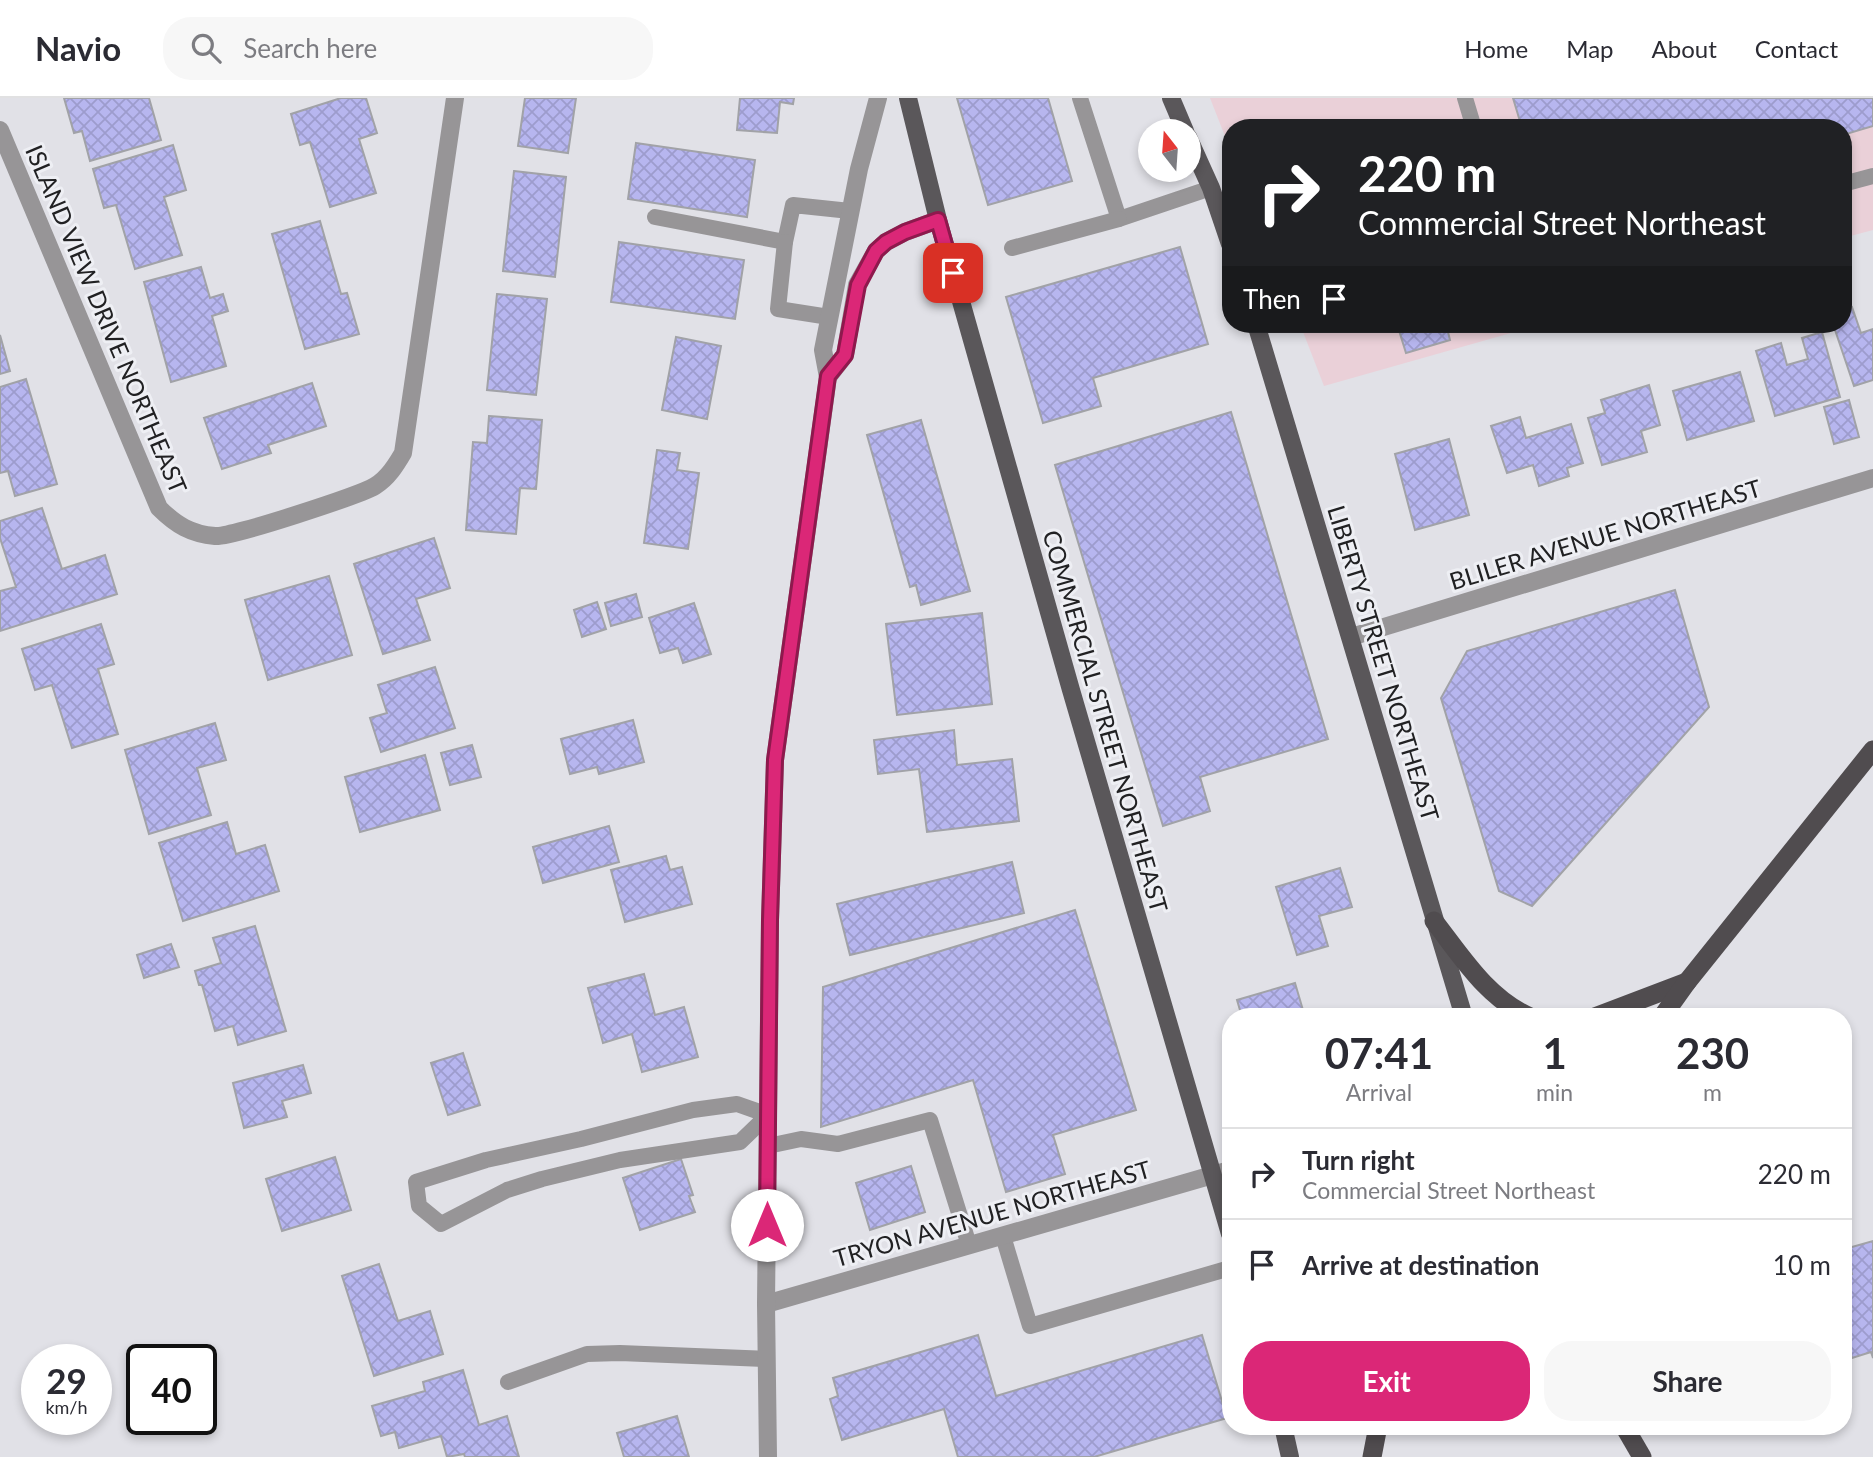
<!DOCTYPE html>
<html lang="en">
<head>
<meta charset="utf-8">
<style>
  body { margin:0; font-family:Lato,sans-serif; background:#f7f7f7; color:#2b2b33; height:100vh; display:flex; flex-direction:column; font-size:26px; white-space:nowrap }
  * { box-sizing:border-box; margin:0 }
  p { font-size:23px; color:#7c7c81 }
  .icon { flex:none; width:38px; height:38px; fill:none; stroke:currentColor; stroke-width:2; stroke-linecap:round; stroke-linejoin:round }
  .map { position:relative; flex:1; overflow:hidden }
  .details { position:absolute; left:1222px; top:910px; width:630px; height:427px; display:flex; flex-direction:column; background:#fff; border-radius:28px; box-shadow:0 4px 10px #0003 }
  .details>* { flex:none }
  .hud { position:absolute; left:1222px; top:21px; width:630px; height:214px; border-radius:28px; box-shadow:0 4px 10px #0003; background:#202124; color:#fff; overflow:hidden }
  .needle { width:46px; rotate:343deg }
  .buttons { position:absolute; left:1138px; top:21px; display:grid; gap:14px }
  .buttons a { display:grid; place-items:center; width:63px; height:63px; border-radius:50%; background:#fff; box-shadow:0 4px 10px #0003; font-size:35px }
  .speed { position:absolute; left:21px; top:1246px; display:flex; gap:14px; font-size:35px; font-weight:700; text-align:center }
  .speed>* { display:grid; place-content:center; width:91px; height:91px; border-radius:50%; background:#fff; box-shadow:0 4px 10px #0003; line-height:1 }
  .speed small { font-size:18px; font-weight:400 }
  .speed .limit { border:4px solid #111; border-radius:10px; background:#fff; color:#111 }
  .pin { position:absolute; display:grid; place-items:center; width:60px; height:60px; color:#fff; margin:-30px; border-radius:14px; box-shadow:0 4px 10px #0006 }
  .me { position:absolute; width:77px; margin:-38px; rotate:0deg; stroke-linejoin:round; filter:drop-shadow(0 0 5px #0008) }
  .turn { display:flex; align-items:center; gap:24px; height:147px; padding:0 21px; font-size:32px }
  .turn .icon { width:91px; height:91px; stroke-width:2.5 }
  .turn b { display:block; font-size:49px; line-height:60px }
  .then { display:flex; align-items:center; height:66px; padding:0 21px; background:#0003; gap:14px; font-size:26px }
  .eta { display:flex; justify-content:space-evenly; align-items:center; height:119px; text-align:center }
  .eta b { font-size:42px; font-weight:700; line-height:49px }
  .cta { display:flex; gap:14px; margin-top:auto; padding:14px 21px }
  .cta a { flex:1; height:80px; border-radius:28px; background:#db2777; color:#fff; font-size:28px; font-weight:700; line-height:80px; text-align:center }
  .cta a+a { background:#f7f7f7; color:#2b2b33 }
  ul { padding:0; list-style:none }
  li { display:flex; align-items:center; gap:21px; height:91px; padding:0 21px; border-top:2px solid #e1e1e2 }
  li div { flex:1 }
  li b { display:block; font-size:26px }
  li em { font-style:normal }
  header { display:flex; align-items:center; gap:42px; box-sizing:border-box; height:98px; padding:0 35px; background:#fff; border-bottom:2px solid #e1e1e2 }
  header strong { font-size:33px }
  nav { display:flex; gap:38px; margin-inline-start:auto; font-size:24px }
  .search { width:490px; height:63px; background:#f7f7f7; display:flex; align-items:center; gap:18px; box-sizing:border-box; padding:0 24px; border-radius:28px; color:#7c7c81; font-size:26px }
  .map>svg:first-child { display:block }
  .commercial { fill:#ead0d8 }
  .building { fill:url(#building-cross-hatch); stroke:#a1a2a7; stroke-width:2 }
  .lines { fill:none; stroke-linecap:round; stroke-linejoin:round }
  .service { stroke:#979597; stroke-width:16 }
  .minor { stroke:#979597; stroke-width:18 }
  .tertiary { stroke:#979597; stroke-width:18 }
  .primary { stroke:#5a575a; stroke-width:18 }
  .trunk { stroke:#504c4f; stroke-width:19 }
  .route-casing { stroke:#8e194d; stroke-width:18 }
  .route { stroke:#db2777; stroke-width:12 }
  .labels { text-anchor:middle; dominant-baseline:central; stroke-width:6; stroke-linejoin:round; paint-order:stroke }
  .street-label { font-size:24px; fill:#212123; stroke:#eeeff4 }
</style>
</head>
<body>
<header>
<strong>Navio</strong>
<div class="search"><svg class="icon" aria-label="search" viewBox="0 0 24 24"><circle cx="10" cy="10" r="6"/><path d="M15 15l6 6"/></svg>Search here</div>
<nav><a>Home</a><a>Map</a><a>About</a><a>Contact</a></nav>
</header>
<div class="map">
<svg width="1873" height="1359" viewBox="0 0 1873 1359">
  <defs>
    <pattern id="building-cross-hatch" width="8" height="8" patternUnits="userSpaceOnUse" patternTransform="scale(1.75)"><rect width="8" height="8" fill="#b7b6ef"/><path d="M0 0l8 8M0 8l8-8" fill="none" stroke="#9d9ccd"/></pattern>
  </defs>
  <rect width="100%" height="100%" fill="#e1e1e7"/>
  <g class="commercial">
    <polygon points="1210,0 1873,0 1873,132 1843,140 1843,30 1230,30 1230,51"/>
    <polygon points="1300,226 1543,226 1324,288"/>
  </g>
  <g class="building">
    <polygon points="64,0 149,0 161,42 90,63 82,33 74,35"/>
    <polygon points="341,0 366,0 377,35 359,41 376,95 330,109 310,44 300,47 291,16"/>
    <polygon points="525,0 576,0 568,55 518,48"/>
    <polygon points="740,0 794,0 793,6 780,4 777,35 737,32"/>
    <polygon points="957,0 1048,0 1072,83 988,107"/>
    <polygon points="1513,0 1873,0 1873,28 1843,37 1843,30 1522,30"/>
    <polygon points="636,45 755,62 747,119 628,101"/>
    <polygon points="173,47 186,92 164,99 182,157 135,171 116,107 104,110 93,71"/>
    <polygon points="514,73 566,79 555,179 503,173"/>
    <polygon points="320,123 341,196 347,195 359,236 305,251 272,136"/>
    <polygon points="619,144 744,162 735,221 611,204"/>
    <polygon points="1180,149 1208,246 1093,280 1101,308 1043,325 1006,199"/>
    <polygon points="201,169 210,200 223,196 228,213 212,218 226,268 171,284 144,184"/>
    <polygon points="497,196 547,201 536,297 487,292"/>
    <polygon points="1852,209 1861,235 1873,231 1873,282 1854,288 1833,226 1843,226 1843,212"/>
    <polygon points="1397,226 1446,226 1450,242 1406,255"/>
    <polygon points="1822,234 1840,299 1775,318 1756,253 1781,245 1787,267 1808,261 1802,240"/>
    <polygon points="0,237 10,273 0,276"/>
    <polygon points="676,239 721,248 707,321 662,312"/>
    <polygon points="1740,274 1754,323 1687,342 1673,293"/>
    <polygon points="26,281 57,386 15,398 8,373 0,375 0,289"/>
    <polygon points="312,285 326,328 268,347 271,355 222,371 204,320"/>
    <polygon points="1649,287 1660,327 1641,333 1647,354 1602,367 1588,320 1605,315 1601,302"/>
    <polygon points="1849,302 1859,339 1834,346 1824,309"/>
    <polygon points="1231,314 1328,641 1200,679 1210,713 1163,728 1055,367"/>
    <polygon points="489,318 542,322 536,391 520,390 516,436 466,432 473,344 487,345"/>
    <polygon points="1520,319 1526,340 1571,326 1583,365 1567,370 1569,378 1539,388 1533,367 1507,375 1491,328"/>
    <polygon points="921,322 970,493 921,507 916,487 910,489 867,337"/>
    <polygon points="1449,341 1469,417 1415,432 1395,356"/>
    <polygon points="657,352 680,355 677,372 699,375 688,451 644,445"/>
    <polygon points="42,410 62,471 105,457 117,496 0,533 0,493 16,489 0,440 0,423"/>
    <polygon points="434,440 450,490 416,501 430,542 383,556 354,466"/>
    <polygon points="329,478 352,557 268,582 245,502"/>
    <polygon points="1675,492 1709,609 1532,808 1499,793 1441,600 1467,553"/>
    <polygon points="636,496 642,519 611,528 605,505"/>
    <polygon points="597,504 606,531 582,539 574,512"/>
    <polygon points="694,505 711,556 683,565 678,550 660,555 649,520"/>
    <polygon points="982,515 992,606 897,617 886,526"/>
    <polygon points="101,526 114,566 98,571 118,636 72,650 52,587 35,592 22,551"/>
    <polygon points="435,569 455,630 381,654 370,620 387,615 378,587"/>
    <polygon points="633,622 644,664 599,676 597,669 570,676 561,641"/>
    <polygon points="215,625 226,662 197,670 211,717 149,736 125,652"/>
    <polygon points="954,632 957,667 1012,661 1019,723 927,734 919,671 878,676 874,642"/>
    <polygon points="472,647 481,679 450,687 441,655"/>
    <polygon points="425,657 440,712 360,734 345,679"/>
    <polygon points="227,724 236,756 265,747 279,793 183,823 159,745"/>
    <polygon points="609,728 619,764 543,785 533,749"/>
    <polygon points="666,758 670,772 682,769 692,806 625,824 611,772"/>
    <polygon points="1012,764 1024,815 850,857 837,806"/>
    <polygon points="1340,770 1352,809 1319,818 1328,848 1297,857 1276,789"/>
    <polygon points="1075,812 1136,1012 1053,1037 1065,1076 1006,1094 973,982 821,1029 823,889"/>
    <polygon points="255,828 286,933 238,947 233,928 215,933 202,887 199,887 195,873 221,865 213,840"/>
    <polygon points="171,846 179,869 144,880 137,857"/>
    <polygon points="644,876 655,917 684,909 698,959 642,974 632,936 603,945 588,890"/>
    <polygon points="1295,885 1305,919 1242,919 1237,902"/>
    <polygon points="463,955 480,1007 448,1017 431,965"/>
    <polygon points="303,967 311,995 282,1003 287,1019 244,1030 233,985"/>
    <polygon points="335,1059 351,1112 282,1133 266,1081"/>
    <polygon points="681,1061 693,1097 689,1098 695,1114 640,1132 623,1080"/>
    <polygon points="911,1068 925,1114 870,1132 856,1085"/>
    <polygon points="1873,1143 1873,1260 1871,1254 1852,1260 1843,1228 1843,1179 1852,1176 1845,1151"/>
    <polygon points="379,1166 398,1223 430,1213 443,1256 374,1278 342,1178"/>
    <polygon points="978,1237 996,1298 1202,1237 1227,1320 1094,1359 958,1359 944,1311 842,1342 830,1301 838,1298 833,1280"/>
    <polygon points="463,1272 479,1327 507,1318 519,1359 465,1359 464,1356 447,1359 441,1338 399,1350 395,1334 381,1338 372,1308 425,1293 423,1284"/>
    <polygon points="677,1318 689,1359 624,1359 617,1335"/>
  </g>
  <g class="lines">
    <g class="service">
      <polyline points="1080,0 1119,121 1211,90"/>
      <polyline points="1465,0 1474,30"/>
      <polyline points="1843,86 1873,78"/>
      <polyline points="655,119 785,144 793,107 850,113"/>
      <polyline points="785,144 778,211 829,219"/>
      <polyline points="1012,150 1119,121"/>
      <polygon points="737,1006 768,1017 740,1044 620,1062 542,1081 507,1092 441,1126 419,1108 416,1084 486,1062 581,1041 693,1012"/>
      <polyline points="768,1048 801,1041 838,1046 930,1022 969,1147"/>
      <polyline points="1003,1138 1030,1228 1230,1170"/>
      <polyline points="508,1284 587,1256 620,1255 767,1261"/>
    </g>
    <g class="minor">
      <path d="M0,32L159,410C176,427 191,436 215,438C230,440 360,397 375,388C388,380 396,367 403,355L455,0"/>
      <polyline points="1351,539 1873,380"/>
    </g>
    <g class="tertiary">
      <polyline points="828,279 845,257 857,187 876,153 886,144 905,134 938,122"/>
      <polyline points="766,1206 1230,1072"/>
      <polyline points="768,1359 766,1206 770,822 775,662 828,279 823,252 859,71 878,0"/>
    </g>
    <g class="primary">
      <polyline points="908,0 938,122 1071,592 1230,1136"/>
      <polyline points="1171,0 1185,33"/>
      <polyline points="1188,39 1211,90 1230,146"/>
      <polyline points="1256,226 1464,919"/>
      <polyline points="1283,1328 1290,1359"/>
    </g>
    <g class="trunk">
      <path d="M1434,823C1462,859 1487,900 1530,919"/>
      <polyline points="1595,919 1687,884"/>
      <polyline points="1662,919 1687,884 1873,652"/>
      <polyline points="1624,1328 1642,1359"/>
      <polyline points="1372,1359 1378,1328"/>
    </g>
  </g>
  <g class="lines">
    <g class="route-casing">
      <polyline id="route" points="767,1127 770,822 775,662 828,278 845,257 858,187 876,153 886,144 905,134 938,122 953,175"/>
    </g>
    <use href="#route" class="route"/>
  </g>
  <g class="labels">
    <g class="street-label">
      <text transform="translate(107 221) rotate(67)">ISLAND VIEW DRIVE NORTHEAST</text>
      <text transform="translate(1605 436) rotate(-17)">BLILER AVENUE NORTHEAST</text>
      <text transform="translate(1384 565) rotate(73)">LIBERTY STREET NORTHEAST</text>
      <text transform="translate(1106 623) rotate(74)">COMMERCIAL STREET NORTHEAST</text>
      <text transform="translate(992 1115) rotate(-16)">TRYON AVENUE NORTHEAST</text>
    </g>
  </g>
</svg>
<div class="buttons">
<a><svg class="needle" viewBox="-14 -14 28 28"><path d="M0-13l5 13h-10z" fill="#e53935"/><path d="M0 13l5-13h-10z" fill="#7c7c81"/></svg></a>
</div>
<div class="speed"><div>29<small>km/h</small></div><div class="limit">40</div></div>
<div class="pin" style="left:953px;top:175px;background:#d93025"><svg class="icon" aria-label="arrive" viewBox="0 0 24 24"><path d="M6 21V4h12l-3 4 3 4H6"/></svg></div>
<svg class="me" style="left:767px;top:1127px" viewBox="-20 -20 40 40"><circle r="19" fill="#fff"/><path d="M0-13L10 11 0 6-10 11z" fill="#db2777"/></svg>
<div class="hud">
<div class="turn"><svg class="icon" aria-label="right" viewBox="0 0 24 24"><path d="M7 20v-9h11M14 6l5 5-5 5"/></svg><div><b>220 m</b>Commercial Street Northeast</div></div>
<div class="then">Then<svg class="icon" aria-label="arrive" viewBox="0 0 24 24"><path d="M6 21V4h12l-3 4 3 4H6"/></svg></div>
</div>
<section class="details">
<div class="eta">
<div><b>07:41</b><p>Arrival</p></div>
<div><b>1</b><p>min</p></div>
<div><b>230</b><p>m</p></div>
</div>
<ul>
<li><svg class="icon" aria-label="right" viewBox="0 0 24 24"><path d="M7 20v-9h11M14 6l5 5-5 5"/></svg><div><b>Turn right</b><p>Commercial Street Northeast</p></div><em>220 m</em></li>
<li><svg class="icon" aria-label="arrive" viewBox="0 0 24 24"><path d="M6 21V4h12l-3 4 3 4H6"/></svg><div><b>Arrive at destination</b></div><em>10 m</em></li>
</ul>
<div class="cta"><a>Exit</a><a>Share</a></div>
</section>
</div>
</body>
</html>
